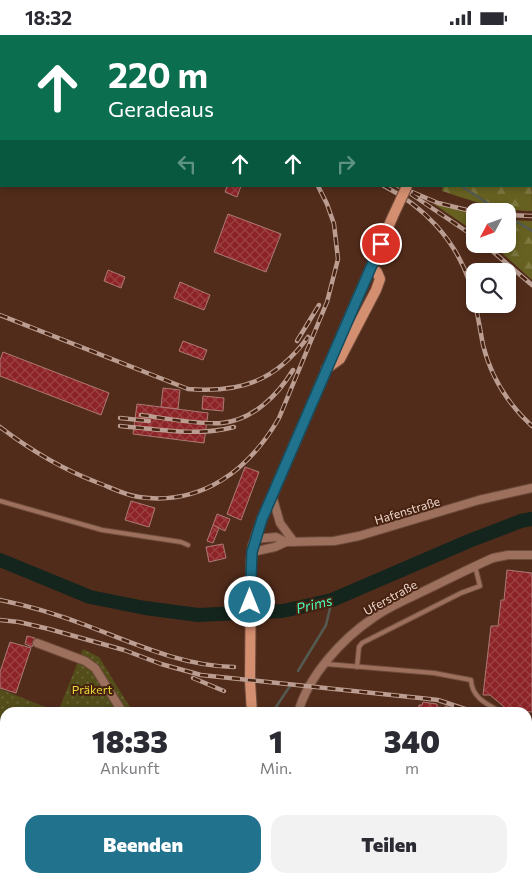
<!DOCTYPE html>
<html lang="de">
<head>
<meta charset="utf-8">
<style>
  body { margin:0; font-family:Commissioner,sans-serif; background:#f2f2f3; color:#2b2b33; height:100vh; display:flex; flex-direction:column; font-size:19px; white-space:nowrap }
  * { box-sizing:border-box; margin:0 }
  p { font-size:16px; color:#7c7c81 }
  .icon { flex:none; width:28px; height:28px; fill:none; stroke:currentColor; stroke-width:2; stroke-linecap:round; stroke-linejoin:round }
  .map { position:relative; flex:1; overflow:hidden }
  .panel { position:absolute; left:0px; top:672px; width:532px; height:176px; display:flex; flex-direction:column; background:#fff; border-radius:15px 15px 0 0; box-shadow:0 2px 8px #0003 }
  .panel>* { flex:none }
  .guide { position:absolute; left:0px; top:0px; width:532px; height:152px; box-shadow:0 2px 8px #0003; background:#0b6e4f; color:#fff; overflow:hidden }
  .needle { width:32px; rotate:229deg }
  .buttons { position:absolute; left:466px; top:168px; display:grid; gap:10px }
  .buttons a { display:grid; place-items:center; width:50px; height:50px; border-radius:10px; background:#fff; box-shadow:0 2px 8px #0003; font-size:25px }
  .pin { position:absolute; display:grid; place-items:center; width:42px; height:42px; color:#fff; margin:-21px; border:2px solid #fff; border-radius:50%; box-shadow:0 1px 5px #0007 }
  .me { position:absolute; width:55px; margin:-28px; rotate:0deg; stroke-linejoin:round; filter:drop-shadow(0 0 4px #0008) }
  .turn { display:flex; align-items:center; gap:18px; height:105px; padding:0 25px; font-size:22px }
  .turn .icon { width:65px; height:65px; stroke-width:2.5 }
  .turn b { display:block; font-size:35px; line-height:42px }
  .lanes { display:flex; align-items:center; height:48px; padding:0 25px; background:#0003; justify-content:center; gap:25px; direction:ltr }
  .lanes .off { opacity:.35 }
  .eta { display:flex; justify-content:space-evenly; align-items:center; height:85px; text-align:center }
  .eta b { font-size:30px; font-weight:800; line-height:35px }
  .button { display:flex; gap:10px; margin-top:auto; padding:10px 25px }
  .button a { flex:1; height:58px; border-radius:15px; background:#21738d; color:#fff; font-size:20px; font-weight:800; line-height:58px; text-align:center }
  .button a+a { background:#f2f2f3; color:#2b2b33 }
  .status { display:flex; justify-content:space-between; align-items:center; height:35px; padding:0 25px; background:#fff; direction:ltr }
  .status svg { height:14px; fill:currentColor }
  .map>svg:first-child { display:block }
  .forest { fill:url(#forest-firs) }
  .cemetery { fill:url(#cemetery-stones) }
  .park { fill:url(#park-dots) }
  .water { fill:url(#water-waves); stroke:#555a51 }
  .lines { fill:none; stroke-linecap:round; stroke-linejoin:round }
  .stream { stroke:#555a51; stroke-width:2.5 }
  .river { stroke:#13251d; stroke-width:14 }
  .building { fill:url(#building-cross-hatch); stroke:#ab7a76 }
  .lane-casing { stroke:#6e4b3b; stroke-width:6 }
  .street-casing { stroke:#6e4b3b; stroke-width:10 }
  .secondary-casing { stroke:#6e4b3b; stroke-width:12 }
  .primary-casing { stroke:#6e4b3b; stroke-width:15 }
  .lane { stroke:#9c705d; stroke-width:4 }
  .street { stroke:#9c705d; stroke-width:8 }
  .secondary { stroke:#d48e70; stroke-width:10 }
  .primary { stroke:#ffa57e; stroke-width:12 }
  .rail-casing { stroke:#bb9e91; stroke-width:4.5 }
  .rail { stroke:#472211; stroke-width:2.5; stroke-dasharray:8; stroke-linecap:butt }
  .secondary-bridge-casing { stroke:#6e4b3b; stroke-width:12; stroke-linecap:butt }
  .secondary-bridge { stroke:#d48e70; stroke-width:10 }
  .route-casing { stroke:#154b5c; stroke-width:12 }
  .route { stroke:#21738d; stroke-width:9 }
  .labels { text-anchor:middle; dominant-baseline:central; stroke-width:4; stroke-linejoin:round; paint-order:stroke }
  .street-label { font-size:12px; fill:#eed6cb; stroke:#472211 }
  .park-label { font-size:12px; fill:#eadb38; stroke:#472211 }
  .water-label { font-size:14px; font-style:italic; fill:#47fcbb; stroke:#472211 }
</style>
</head>
<body>
<div class="status"><b>18:32</b><svg viewBox="0 0 49 12"><path d="M0 12V9h3v3zM5 12V6h3v6zM10 12V3h3v9zM15 12V0h3v12zM26 1h20v11H26zM47 4h2v5h-2z"/></svg></div>
<div class="map">
<svg width="532" height="848" viewBox="0 0 532 848">
  <defs>
    <pattern id="forest-firs" width="22" height="20" patternUnits="userSpaceOnUse" patternTransform="scale(1.25)"><rect width="22" height="20" fill="#676121"/><path d="M5 1l3.5 6h-7zM16 11l3.5 6h-7z" fill="#7d7740"/></pattern>
    <pattern id="cemetery-stones" width="16" height="16" patternUnits="userSpaceOnUse" patternTransform="scale(1.25)"><rect width="16" height="16" fill="#524d19"/><path d="M2 7V4a2 2 0 0 1 4 0v3zM10 15v-3a2 2 0 0 1 4 0v3z" fill="#6b6639"/></pattern>
    <pattern id="park-dots" width="8" height="8" patternUnits="userSpaceOnUse" patternTransform="scale(1.25)"><rect width="8" height="8" fill="#524d19"/><path d="M2 2h.1M6 6h.1" fill="none" stroke="#6b6639" stroke-width="1.8" stroke-linecap="round"/></pattern>
    <pattern id="water-waves" width="16" height="10" patternUnits="userSpaceOnUse" patternTransform="scale(1.25)"><rect width="16" height="10" fill="#13251d"/><path d="M0 5q4-4 8 0t8 0" fill="none" stroke="#36443c"/></pattern>
    <pattern id="building-cross-hatch" width="8" height="8" patternUnits="userSpaceOnUse" patternTransform="scale(1.25)"><rect width="8" height="8" fill="#8c2326"/><path d="M0 0l8 8M0 8l8-8" fill="none" stroke="#9c4244"/></pattern>
  </defs>
  <rect width="100%" height="100%" fill="#522c1b"/>
  <g class="forest">
    <path d="M531,94L532,176C500,176 472,166 442,156L443,151H531Z"/>
    <polygon points="434,169 475,179 475,197"/>
    <polygon points="508,185 532,186 532,245 492,209 508,209"/>
  </g>
  <polygon class="cemetery" points="532,831 532,848 397,848 398,844 454,844 474,848 496,844 528,844 528,833"/>
  <polygon class="park" points="83,614 99,622 133,677 5,678 5,844 100,844 96,848 0,848 0,654 58,677"/>
  <polygon class="water" points="253,844 296,844 298,848 251,848"/>
  <g class="lines">
    <g class="stream">
      <polyline points="461,151 500,176"/>
      <polyline points="514,185 532,196"/>
      <polyline points="298,636 326,590 332,565"/>
      <polyline points="272,678 290,651"/>
      <polyline points="0,802 5,804"/>
      <polyline points="86,848 91,844"/>
    </g>
    <polyline class="river" points="0,525 90,562 145,573 198,580 283,576 332,565 469,506 521,486 532,484"/>
  </g>
  <g class="building">
    <polygon points="227,151 241,151 237,162 225,157"/>
    <polygon points="228,179 281,199 266,237 214,217"/>
    <polygon points="108,235 125,242 121,253 104,246"/>
    <polygon points="180,247 210,260 204,275 174,263"/>
    <polygon points="183,306 207,315 203,325 179,316"/>
    <polygon points="3,317 109,358 101,380 0,341 0,325"/>
    <polygon points="163,353 180,355 178,374 161,372"/>
    <polygon points="203,361 224,363 223,376 202,374"/>
    <polygon points="137,369 208,378 204,408 133,399"/>
    <polygon points="245,432 259,437 241,485 227,479"/>
    <polygon points="131,466 155,473 149,492 125,485"/>
    <polygon points="217,479 230,484 225,496 213,490"/>
    <polygon points="213,490 219,493 213,508 207,506"/>
    <polygon points="223,509 226,523 209,527 206,512"/>
    <polygon points="507,535 532,538 532,677 508,675 490,660 483,660 491,591 498,591 501,565 504,565"/>
    <polygon points="27,601 35,603 32,612 25,609"/>
    <polygon points="10,607 31,613 16,658 0,653 0,637"/>
    <polygon points="423,667 437,669 437,672 445,673 444,678 418,677 419,670 422,670"/>
    <polygon points="445,671 469,678 444,678"/>
    <polygon points="528,707 532,707 532,809 528,808"/>
    <polygon points="184,844 203,844 219,848 183,848"/>
  </g>
  <g class="lines">
    <g class="lane-casing">
      <g id="lane">
        <polyline points="505,1 505,0"/>
        <polyline points="0,466 102,495 181,507 188,510"/>
        <path d="M326,629L434,638L471,645C472,664 489,670 503,678"/>
        <polyline points="357,632 359,612 362,608 461,558 480,551 475,531"/>
        <polyline points="528,688 532,689"/>
      </g>
    </g>
    <g class="street-casing">
      <g id="street">
        <polyline points="272,460 280,488 294,507"/>
        <polyline points="255,504 276,502 286,507"/>
        <polyline points="252,517 275,512 286,507 334,506 359,501 479,465 532,453"/>
        <polyline points="37,608 85,626 95,633 123,678"/>
        <path d="M298,678C308,641 342,604 373,583C388,572 407,564 424,556C447,545 470,533 493,523L508,520H532"/>
      </g>
    </g>
    <g class="secondary-casing">
      <g id="secondary">
        <polyline points="326,334 340,324 376,255 380,244 377,237 371,233"/>
        <polyline points="252,678 250,646 251,527 253,511 262,484 393,181"/>
        <polyline points="334,844 338,848"/>
        <polyline points="164,848 168,844"/>
      </g>
    </g>
    <g class="primary-casing">
      <polyline id="primary" points="481,1 482,0"/>
    </g>
    <use href="#lane" class="lane"/>
    <use href="#street" class="street"/>
    <use href="#secondary" class="secondary"/>
    <use href="#primary" class="primary"/>
    <g class="rail-casing">
      <g id="rail">
        <polyline points="0,40 1,41"/>
        <polyline points="0,53 1,53"/>
        <polyline points="0,63 1,63"/>
        <path d="M384,151C423,171 455,204 469,246C476,267 479,289 483,310C491,342 508,369 532,391"/>
        <polyline points="398,151 438,168 475,177"/>
        <polyline points="411,159 475,202"/>
        <polyline points="508,180 532,181"/>
        <polyline points="484,209 532,250"/>
        <path d="M0,280L188,354C241,358 276,346 308,302"/>
        <polyline points="297,306 319,270"/>
        <path d="M141,380C165,383 198,390 222,388C253,385 278,360 293,335"/>
        <polyline points="120,383 149,386"/>
        <path d="M120,391C157,394 197,402 234,392"/>
        <path d="M0,392C29,414 62,434 96,447C110,452 124,460 139,462C202,471 249,435 279,383L327,267L338,224L334,189L327,169L318,151"/>
        <path d="M0,565C30,571 59,580 88,591C135,609 183,631 234,632"/>
        <polyline points="0,585 19,587 49,594 124,615 161,629 201,640 420,663 438,665 477,678"/>
        <polyline points="193,643 224,656"/>
        <polyline points="528,701 532,704"/>
      </g>
    </g>
    <use href="#rail" class="rail"/>
    <g class="secondary-bridge-casing">
      <polyline id="secondary-bridge" points="393,181 407,151"/>
    </g>
    <use href="#secondary-bridge" class="secondary-bridge"/>
  </g>
  <g class="lines">
    <g class="route-casing">
      <polyline id="route" points="250,567 252,517 262,484 381,209"/>
    </g>
    <use href="#route" class="route"/>
  </g>
  <g class="labels">
    <g class="street-label">
      <text transform="translate(407 475) rotate(-17)">Hafenstraße</text>
      <text transform="translate(390 562) rotate(-29)">Uferstraße</text>
    </g>
    <g class="park-label">
      <text x="92" y="654">Präkert</text>
    </g>
    <g class="water-label">
      <text transform="translate(314 569) rotate(-14)">Prims</text>
    </g>
  </g>
</svg>
<div class="buttons">
<a><svg class="needle" viewBox="-14 -14 28 28"><path d="M0-13l5 13h-10z" fill="#e53935"/><path d="M0 13l5-13h-10z" fill="#7c7c81"/></svg></a>
<a><svg class="icon" aria-label="search" viewBox="0 0 24 24"><circle cx="10" cy="10" r="6"/><path d="M15 15l6 6"/></svg></a>
</div>
<div class="pin" style="left:381px;top:209px;background:#d93025"><svg class="icon" aria-label="arrive" viewBox="0 0 24 24"><path d="M6 21V4h12l-3 4 3 4H6"/></svg></div>
<svg class="me" style="left:250px;top:567px" viewBox="-20 -20 40 40"><circle r="17" fill="#21738d" stroke="#fff" stroke-width="3"/><path d="M0-11L8 9 0 5-8 9z" fill="#fff"/></svg>
<div class="guide">
<div class="turn"><svg class="icon" aria-label="ahead" viewBox="0 0 24 24"><path d="M12 20V5M6 11l6-6 6 6"/></svg><div><b>220 m</b>Geradeaus</div></div>
<div class="lanes"><svg class="icon off" aria-label="left" viewBox="0 0 24 24"><path d="M17 20v-9H6M10 6l-5 5 5 5"/></svg><svg class="icon" aria-label="ahead" viewBox="0 0 24 24"><path d="M12 20V5M6 11l6-6 6 6"/></svg><svg class="icon" aria-label="ahead" viewBox="0 0 24 24"><path d="M12 20V5M6 11l6-6 6 6"/></svg><svg class="icon off" aria-label="right" viewBox="0 0 24 24"><path d="M7 20v-9h11M14 6l5 5-5 5"/></svg></div>
</div>
<section class="panel">
<div class="eta">
<div><b>18:33</b><p>Ankunft</p></div>
<div><b>1</b><p>Min.</p></div>
<div><b>340</b><p>m</p></div>
</div>
<div class="button"><a>Beenden</a><a>Teilen</a></div>
</section>
</div>
</body>
</html>
